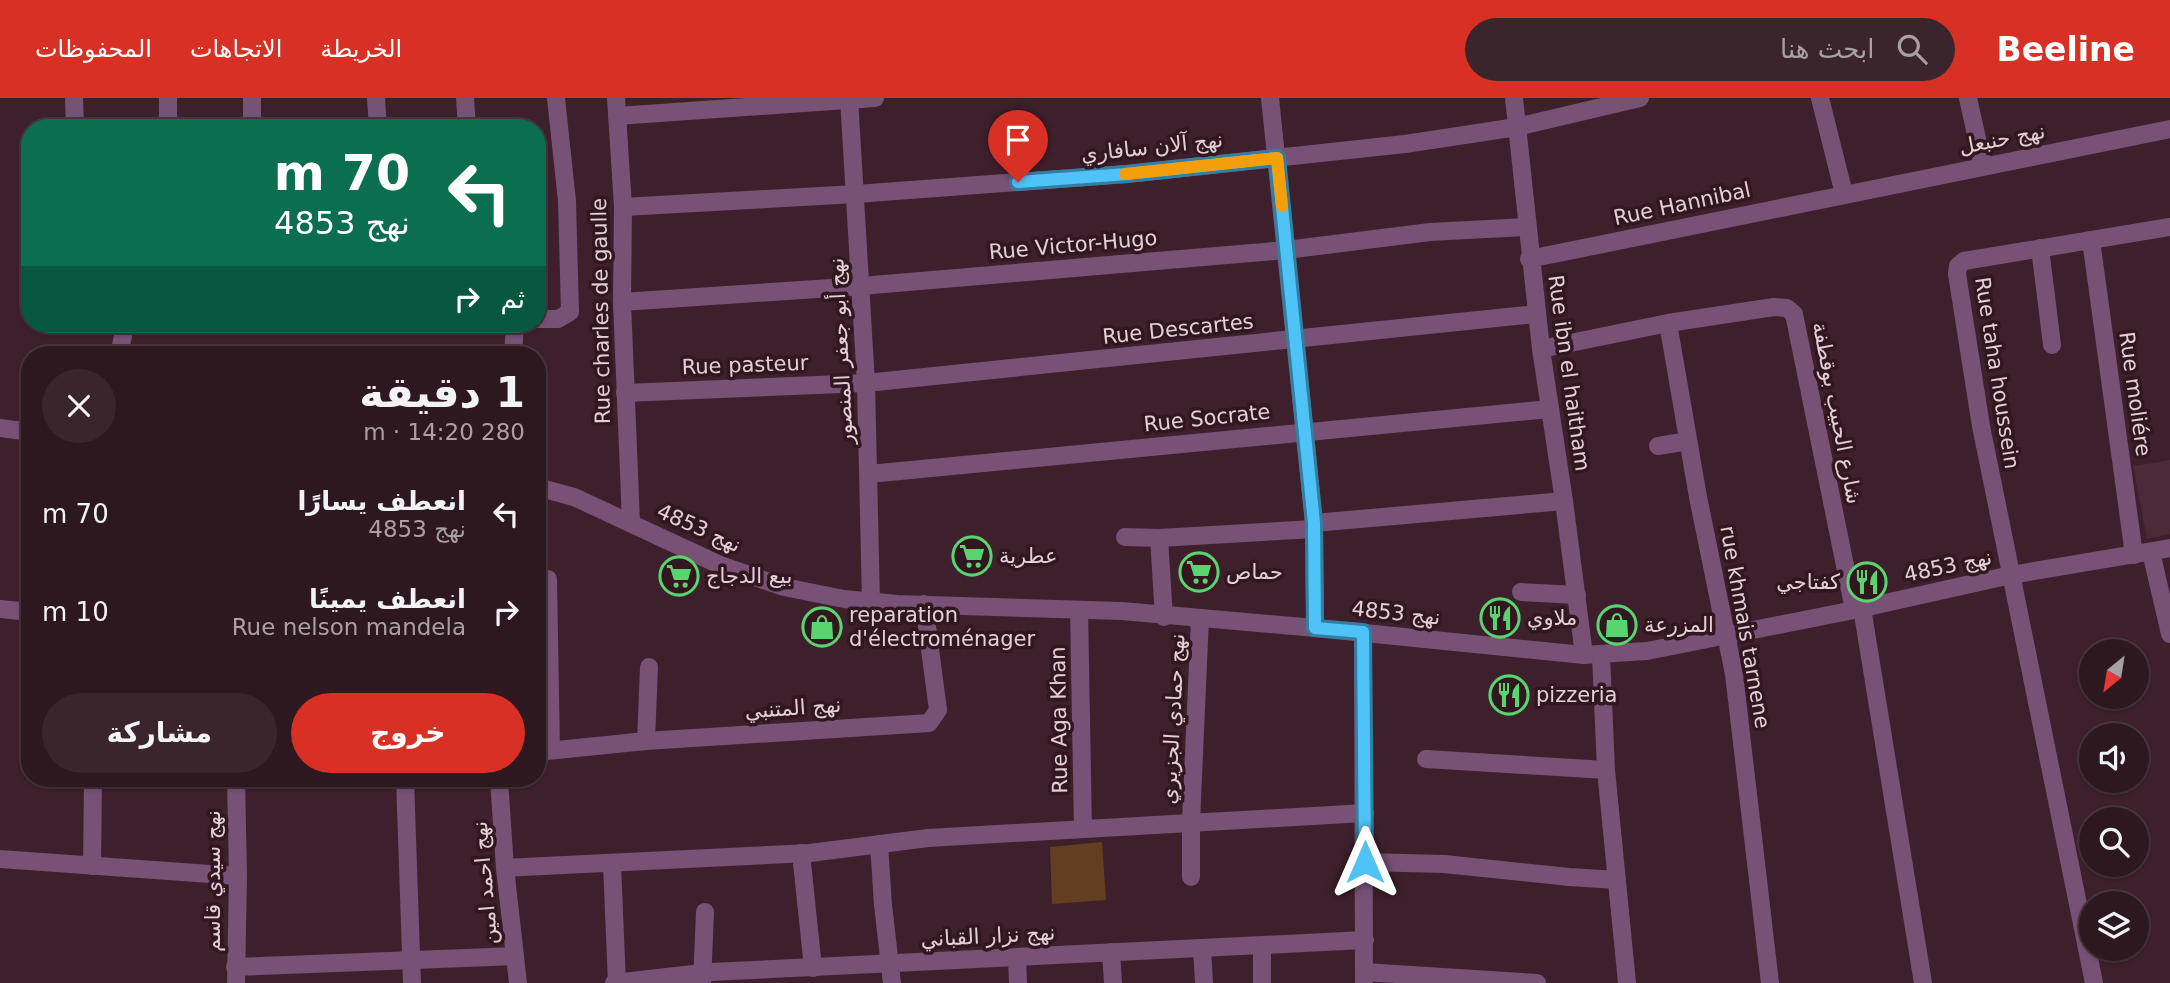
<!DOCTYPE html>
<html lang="ar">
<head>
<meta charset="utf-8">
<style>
  body { margin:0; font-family:"DejaVu Sans","Noto Naskh Arabic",sans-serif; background:#3a252d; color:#f1f3f6; direction:rtl; height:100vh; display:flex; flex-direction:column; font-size:26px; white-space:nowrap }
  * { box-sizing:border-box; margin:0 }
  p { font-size:23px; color:#a7a0a5 }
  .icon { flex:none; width:38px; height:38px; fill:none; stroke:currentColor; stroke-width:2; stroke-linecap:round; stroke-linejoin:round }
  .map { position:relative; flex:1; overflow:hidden; direction:ltr }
  .sheet { position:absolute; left:21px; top:248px; width:525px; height:441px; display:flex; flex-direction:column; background:#2e1820; border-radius:28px; box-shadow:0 2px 5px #0004,0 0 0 2px #49373e; direction:rtl }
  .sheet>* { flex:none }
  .guide { position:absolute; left:21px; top:21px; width:525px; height:214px; border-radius:28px; box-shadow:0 2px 5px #0004,0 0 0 2px #49373e; direction:rtl; background:#0b6e4f; color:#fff; overflow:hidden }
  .needle { width:46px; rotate:210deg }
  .controls { position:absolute; left:2079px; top:541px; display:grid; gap:14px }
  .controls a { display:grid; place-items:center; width:70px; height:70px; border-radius:50%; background:#2e1820; box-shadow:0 2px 5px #0004,0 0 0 2px #49373e; font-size:35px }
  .pin { position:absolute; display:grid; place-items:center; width:60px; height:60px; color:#fff; margin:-72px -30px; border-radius:50% 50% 50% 0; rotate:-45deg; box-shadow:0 0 7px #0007 }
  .pin .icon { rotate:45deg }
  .me { position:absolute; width:77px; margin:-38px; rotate:0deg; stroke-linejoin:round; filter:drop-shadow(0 0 5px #0008) }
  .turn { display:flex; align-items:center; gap:24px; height:147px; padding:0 21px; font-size:32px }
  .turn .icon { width:91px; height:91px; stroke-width:2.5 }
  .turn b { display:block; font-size:49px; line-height:60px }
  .then { display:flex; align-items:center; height:66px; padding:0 21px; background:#0003; gap:14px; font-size:26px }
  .round { display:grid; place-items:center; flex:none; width:74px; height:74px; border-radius:37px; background:#3a252d }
  .summary { display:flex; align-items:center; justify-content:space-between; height:119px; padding:0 21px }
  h1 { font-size:42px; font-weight:800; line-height:52px }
  .button { display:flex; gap:14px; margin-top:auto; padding:14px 21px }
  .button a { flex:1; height:80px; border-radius:42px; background:#d93025; color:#fff; font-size:28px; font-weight:800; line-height:80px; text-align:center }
  .button a+a { background:#3a252d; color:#f1f3f6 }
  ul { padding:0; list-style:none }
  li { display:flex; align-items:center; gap:21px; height:98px; padding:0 21px }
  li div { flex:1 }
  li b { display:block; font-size:26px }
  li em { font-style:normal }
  header { display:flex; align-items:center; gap:42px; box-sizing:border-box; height:98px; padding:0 35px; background:#d93025; color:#fff }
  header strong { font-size:33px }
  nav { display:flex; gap:38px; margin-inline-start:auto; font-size:24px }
  .search { width:490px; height:63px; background:#3a252d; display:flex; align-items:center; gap:18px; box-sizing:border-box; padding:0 24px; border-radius:38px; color:#a7a0a5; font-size:26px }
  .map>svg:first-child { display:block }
  .built { fill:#4c2a37 }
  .green { fill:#643e21 }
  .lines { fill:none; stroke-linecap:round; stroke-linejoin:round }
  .minor { stroke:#775176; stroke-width:18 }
  .route-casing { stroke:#337fa1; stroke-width:18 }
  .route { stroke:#4fc3f7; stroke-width:12 }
  .slow { stroke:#f59e0b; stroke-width:12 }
  .labels { text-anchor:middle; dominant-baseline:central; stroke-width:7; stroke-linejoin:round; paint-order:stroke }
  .street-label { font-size:21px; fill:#e3d0d6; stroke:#321721 }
  .poi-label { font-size:21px; fill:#e3d0d6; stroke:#321721; text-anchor:start }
</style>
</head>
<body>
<header>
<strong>Beeline</strong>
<div class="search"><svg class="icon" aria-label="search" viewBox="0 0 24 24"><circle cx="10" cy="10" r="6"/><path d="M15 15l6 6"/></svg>ابحث هنا</div>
<nav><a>الخريطة</a><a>الاتجاهات</a><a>المحفوظات</a></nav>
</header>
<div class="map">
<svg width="2170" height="885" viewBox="0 0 2170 885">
  <rect width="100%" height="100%" fill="#3d202b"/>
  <polygon class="built" points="2170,362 2170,436 2147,441 2133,368"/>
  <polygon class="green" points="1102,744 1106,802 1052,806 1050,749"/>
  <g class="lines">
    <g class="minor">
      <polyline points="74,0 75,30"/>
      <polyline points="168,0 168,30"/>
      <polyline points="252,0 252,30"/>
      <polyline points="376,0 378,30"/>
      <polyline points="465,0 467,30"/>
      <polyline points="616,0 623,109 622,204 631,424"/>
      <polyline points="849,0 866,285 871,504"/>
      <polyline points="1270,0 1314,425 1315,530"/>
      <polyline points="1514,0 1541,251 1564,403 1584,557"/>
      <polyline points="1820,0 1844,96"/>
      <polyline points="1968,0 1983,68"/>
      <polyline points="617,18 875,0"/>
      <polyline points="623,109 856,96 1127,76 1405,46 1517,29 1640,0"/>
      <polyline points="2091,142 2134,457"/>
      <polyline points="2040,150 2052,247"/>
      <polyline points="1529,161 2170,31"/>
      <polyline points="622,204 861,188 1286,152 1430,134 1527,129"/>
      <polyline points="537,221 558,221 570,214 567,103 556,0"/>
      <polyline points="1668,225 1698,399 1734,576 1770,885"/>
      <polyline points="1541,251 1668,225 1774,209 1787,210 1794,216 1854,512"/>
      <polyline points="119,257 124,233 129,226"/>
      <polyline points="513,257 515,226"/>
      <polyline points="625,295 866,285 1536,216"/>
      <polyline points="0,330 30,334"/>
      <polyline points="1658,348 1688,343"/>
      <polyline points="869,376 1550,311"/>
      <polyline points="537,389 574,399 720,467 784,489 844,501 897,506 1122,513 1315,530 1584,557 1647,553 1854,512 2011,477 2170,450"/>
      <polyline points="1314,425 1564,403"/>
      <polyline points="1125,439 1159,440 1314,431"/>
      <polyline points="1159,440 1164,519"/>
      <polyline points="2151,454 2170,536"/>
      <polyline points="548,481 551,652"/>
      <polyline points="1521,494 1577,497"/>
      <polyline points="1862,510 1923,885"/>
      <polyline points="0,511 30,514"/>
      <polyline points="1079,512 1083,731"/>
      <polyline points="1363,534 1364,885"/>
      <polyline points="1601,557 1606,672 1627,885"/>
      <polyline points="646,643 649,569"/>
      <polyline points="537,654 646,643 929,625 938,612 924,506"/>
      <polyline points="1426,661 1606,672"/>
      <polyline points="405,681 412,885"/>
      <polyline points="499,681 505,770 518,885"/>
      <polyline points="879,746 883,807 892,885"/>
      <polyline points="801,755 813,870"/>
      <polyline points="0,761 238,778"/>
      <polyline points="1365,764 1444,766 1569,779 1617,782"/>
      <polyline points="612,766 617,885"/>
      <polyline points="92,768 93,681"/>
      <polyline points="505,770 810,755 928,740 1365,715"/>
      <polyline points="1191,779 1191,724 1200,520"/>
      <polyline points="1202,850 1204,885"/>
      <polyline points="1111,854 1113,885"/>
      <polyline points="1017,859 1018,885"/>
      <polyline points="235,869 515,858"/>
      <polyline points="1364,874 1537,885"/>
      <polyline points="236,885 238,778 236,681"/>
      <polyline points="614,885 711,874 1365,842"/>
      <polyline points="702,885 705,814"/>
      <polyline points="1262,885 1262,847"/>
      <polyline points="2094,885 1981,328 1957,176 1958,168 1964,163 2170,129"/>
    </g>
  </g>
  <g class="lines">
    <g class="route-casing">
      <polyline id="route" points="1018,84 1127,76 1277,60 1314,425 1315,530 1363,534 1365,764"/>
    </g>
    <use href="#route" class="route"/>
    <polyline class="slow" points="1125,76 1277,60 1282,108"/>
  </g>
  <defs>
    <g id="supermarket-ring" transform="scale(2.0125)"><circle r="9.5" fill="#321721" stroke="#59d56f" stroke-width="1.5"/><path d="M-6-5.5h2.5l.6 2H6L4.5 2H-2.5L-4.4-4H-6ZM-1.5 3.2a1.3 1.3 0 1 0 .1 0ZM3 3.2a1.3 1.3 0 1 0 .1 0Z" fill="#59d56f"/></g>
    <g id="restaurant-ring" transform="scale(2.0125)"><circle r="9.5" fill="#321721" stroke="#59d56f" stroke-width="1.5"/><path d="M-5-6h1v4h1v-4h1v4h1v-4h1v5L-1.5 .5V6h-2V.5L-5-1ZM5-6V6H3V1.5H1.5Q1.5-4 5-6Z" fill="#59d56f"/></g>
    <g id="shop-ring" transform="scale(2.0125)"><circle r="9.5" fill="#321721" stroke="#59d56f" stroke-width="1.5"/><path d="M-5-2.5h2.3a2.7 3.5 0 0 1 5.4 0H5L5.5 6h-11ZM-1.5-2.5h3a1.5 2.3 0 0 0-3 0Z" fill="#59d56f"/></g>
  </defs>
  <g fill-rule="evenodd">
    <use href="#supermarket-ring" x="972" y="458"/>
    <use href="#supermarket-ring" x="1199" y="474"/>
    <use href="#supermarket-ring" x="679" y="478"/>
    <use href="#restaurant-ring" x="1867" y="484"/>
    <use href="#restaurant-ring" x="1500" y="520"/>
    <use href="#shop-ring" x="1617" y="527"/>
    <use href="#shop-ring" x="822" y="529"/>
    <use href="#restaurant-ring" x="1509" y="597"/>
  </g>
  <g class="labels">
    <g class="street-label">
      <text transform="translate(2002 41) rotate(-11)">نهج حنبعل</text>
      <text transform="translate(1152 49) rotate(-6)">نهج آلان سافاري</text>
      <text transform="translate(1682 106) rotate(-12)">Rue Hannibal</text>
      <text transform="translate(1073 147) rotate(-5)">Rue Victor-Hugo</text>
      <text transform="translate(601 213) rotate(-91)">Rue charles de gaulle</text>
      <text transform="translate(1178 231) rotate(-6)">Rue Descartes</text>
      <text transform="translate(841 253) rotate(-93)">نهج أبو جعفر المنصور</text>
      <text transform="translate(745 267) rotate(-2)">Rue pasteur</text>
      <text transform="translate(1569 275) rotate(82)">Rue ibn el haitham</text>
      <text transform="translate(1997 275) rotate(81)">Rue taha houssein</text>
      <text transform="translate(2135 296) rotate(82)">Rue moliére</text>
      <text transform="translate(1837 315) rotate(79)">شارع الحبيب بوقطفة</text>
      <text transform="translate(1207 320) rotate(-6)">Rue Socrate</text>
      <text transform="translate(699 430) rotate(24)">نهج 4853</text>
      <text transform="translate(1948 468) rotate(-12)">نهج 4853</text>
      <text transform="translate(1396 515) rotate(6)">نهج 4853</text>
      <text transform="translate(1745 529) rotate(80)">rue khmais tarnene</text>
      <text transform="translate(793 610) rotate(-4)">نهج المتنبي</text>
      <text transform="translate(1173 621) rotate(-87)">نهج حمادي الجزيري</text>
      <text transform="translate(1059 622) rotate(-91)">Rue Aga Khan</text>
      <text transform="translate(213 783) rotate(-90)">نهج سيدي قاسم</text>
      <text transform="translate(485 785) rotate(-95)">نهج احمد امين</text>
      <text transform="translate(988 838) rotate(-3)">نهج نزار القباني</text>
    </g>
    <g class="poi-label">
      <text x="999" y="458">عطرية</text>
      <text x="1226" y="474">حماص</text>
      <text x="706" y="478">بيع الدجاج</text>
      <text x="1840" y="484" text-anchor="end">كفتاجي</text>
      <text x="849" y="517">reparation<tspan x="849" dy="24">d'électroménager</tspan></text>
      <text x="1527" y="520">ملاوي</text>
      <text x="1644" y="527">المزرعة</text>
      <text x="1536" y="597">pizzeria</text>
    </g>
  </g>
</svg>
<div class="controls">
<a><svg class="needle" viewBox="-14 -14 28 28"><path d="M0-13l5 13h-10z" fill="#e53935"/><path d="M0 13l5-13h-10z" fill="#a7a0a5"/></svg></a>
<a><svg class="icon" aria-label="sound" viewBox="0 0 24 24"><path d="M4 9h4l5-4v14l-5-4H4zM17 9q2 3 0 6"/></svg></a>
<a><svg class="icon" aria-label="search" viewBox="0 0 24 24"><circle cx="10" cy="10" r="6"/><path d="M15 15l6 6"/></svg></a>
<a><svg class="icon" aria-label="layers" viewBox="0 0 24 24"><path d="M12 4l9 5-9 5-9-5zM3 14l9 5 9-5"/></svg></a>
</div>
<div class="pin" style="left:1018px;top:84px;background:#d93025"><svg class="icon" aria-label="arrive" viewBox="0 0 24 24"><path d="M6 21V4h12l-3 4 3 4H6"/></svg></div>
<svg class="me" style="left:1365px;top:764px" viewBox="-20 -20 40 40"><path d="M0-17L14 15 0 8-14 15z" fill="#4fc3f7" stroke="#fff" stroke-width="4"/></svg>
<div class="guide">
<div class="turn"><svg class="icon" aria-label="left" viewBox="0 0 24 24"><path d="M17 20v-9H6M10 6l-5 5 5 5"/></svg><div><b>70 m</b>نهج 4853</div></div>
<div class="then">ثم<svg class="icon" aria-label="right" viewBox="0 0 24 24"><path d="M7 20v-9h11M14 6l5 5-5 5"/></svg></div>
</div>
<section class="sheet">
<div class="summary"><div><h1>1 دقيقة</h1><p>280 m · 14:20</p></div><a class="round"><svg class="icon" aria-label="close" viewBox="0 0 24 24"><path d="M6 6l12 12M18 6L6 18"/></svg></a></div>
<ul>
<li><svg class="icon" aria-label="left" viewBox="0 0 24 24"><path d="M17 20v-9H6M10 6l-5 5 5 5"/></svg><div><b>انعطف يسارًا</b><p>نهج 4853</p></div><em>70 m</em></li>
<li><svg class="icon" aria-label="right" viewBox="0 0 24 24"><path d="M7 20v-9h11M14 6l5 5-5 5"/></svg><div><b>انعطف يمينًا</b><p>Rue nelson mandela</p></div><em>10 m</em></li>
</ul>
<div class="button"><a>خروج</a><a>مشاركة</a></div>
</section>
</div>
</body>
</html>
